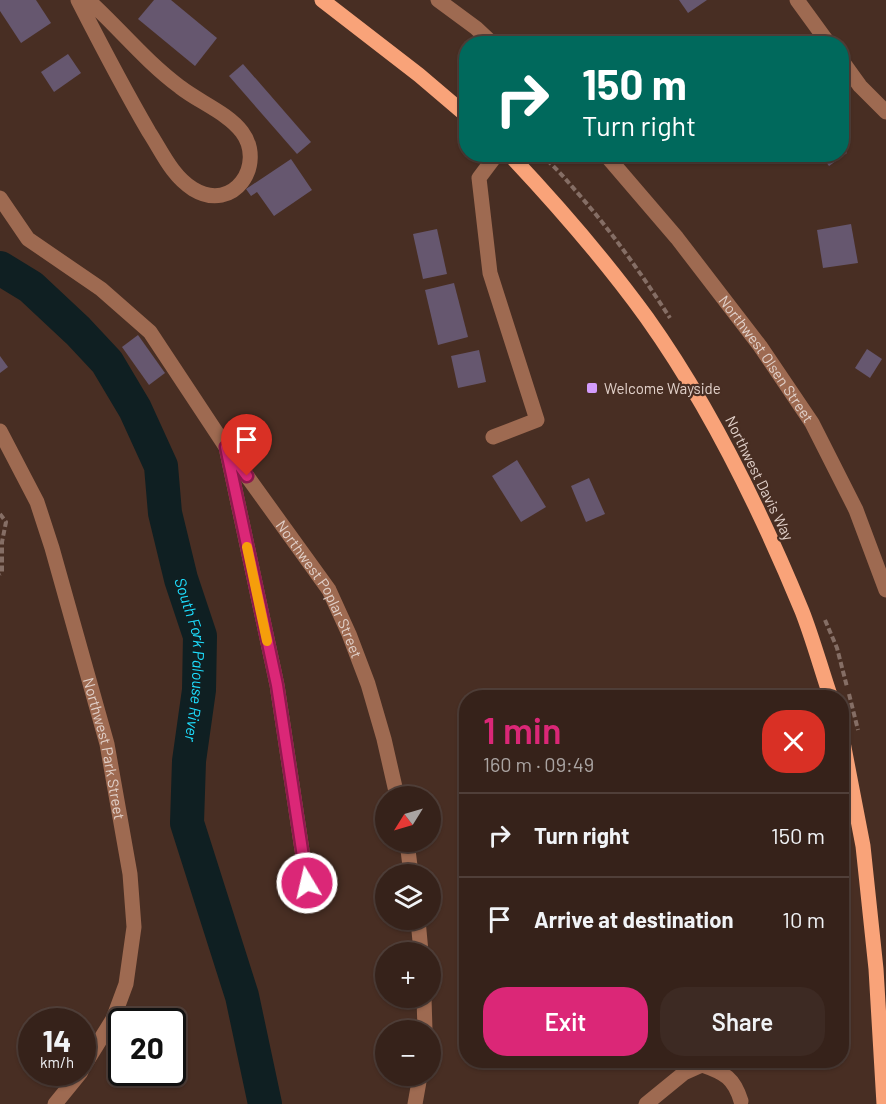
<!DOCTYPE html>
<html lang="en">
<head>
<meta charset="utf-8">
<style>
  body { margin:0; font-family:Barlow,sans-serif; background:#3d2a23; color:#f1f3f6; height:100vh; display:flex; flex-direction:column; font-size:22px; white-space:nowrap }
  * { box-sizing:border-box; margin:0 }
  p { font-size:20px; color:#aaa4a2 }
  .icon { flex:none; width:33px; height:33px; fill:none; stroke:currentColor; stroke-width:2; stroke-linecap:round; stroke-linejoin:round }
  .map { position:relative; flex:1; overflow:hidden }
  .sheet { position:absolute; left:459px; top:690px; width:390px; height:378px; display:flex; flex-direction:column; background:#36221a; border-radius:24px; box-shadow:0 2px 4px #0004,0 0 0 2px #503f39 }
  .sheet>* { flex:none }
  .guide { position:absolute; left:459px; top:36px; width:390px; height:126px; border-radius:24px; box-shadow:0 2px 4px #0004,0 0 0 2px #503f39; background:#00695c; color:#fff; overflow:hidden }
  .needle { width:39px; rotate:233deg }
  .controls { position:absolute; left:375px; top:786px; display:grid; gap:12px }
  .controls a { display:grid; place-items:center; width:66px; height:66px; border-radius:50%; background:#36221a; box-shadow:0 2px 4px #0004,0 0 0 2px #503f39; font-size:30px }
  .speed { position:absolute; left:18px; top:1008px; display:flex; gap:12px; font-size:30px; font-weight:700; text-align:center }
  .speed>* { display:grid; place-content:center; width:78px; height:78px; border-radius:50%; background:#36221a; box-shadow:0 2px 4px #0004,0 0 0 2px #503f39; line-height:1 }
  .speed small { font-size:15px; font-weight:400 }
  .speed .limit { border:3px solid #111; border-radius:9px; background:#fff; color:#111 }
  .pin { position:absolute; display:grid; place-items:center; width:51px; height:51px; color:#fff; margin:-62px -26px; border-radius:50% 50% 50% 0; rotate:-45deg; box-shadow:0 0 6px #0007 }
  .pin .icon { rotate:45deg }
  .me { position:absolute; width:66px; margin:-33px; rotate:351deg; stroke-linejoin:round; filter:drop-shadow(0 0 4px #0008) }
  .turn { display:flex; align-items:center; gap:21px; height:126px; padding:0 24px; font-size:27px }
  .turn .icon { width:78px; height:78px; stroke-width:2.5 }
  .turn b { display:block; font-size:42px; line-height:51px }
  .round { display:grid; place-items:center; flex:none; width:63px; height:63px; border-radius:24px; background:#3d2a23 }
  .overview { display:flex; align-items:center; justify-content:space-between; height:102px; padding:0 24px }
  h1 { font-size:36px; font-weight:600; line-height:45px; color:#db2777 }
  .button { display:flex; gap:12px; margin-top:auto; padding:12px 24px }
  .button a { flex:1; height:69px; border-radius:24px; background:#db2777; color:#fff; font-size:24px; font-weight:600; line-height:69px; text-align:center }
  .button a+a { background:#3d2a23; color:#f1f3f6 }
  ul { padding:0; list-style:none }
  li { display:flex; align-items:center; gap:18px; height:84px; padding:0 24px; border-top:2px solid #503f39 }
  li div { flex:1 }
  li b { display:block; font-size:22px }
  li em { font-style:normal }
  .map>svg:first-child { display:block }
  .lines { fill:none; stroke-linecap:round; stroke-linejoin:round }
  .river { stroke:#0f1f22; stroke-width:34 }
  .building { fill:#66576f }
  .path { stroke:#856e65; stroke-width:4; stroke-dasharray:6 3; stroke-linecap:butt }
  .minor { stroke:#9e6a51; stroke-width:15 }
  .major { stroke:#f9a379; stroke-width:15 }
  .route-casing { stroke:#8e194d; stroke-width:15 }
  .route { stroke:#db2777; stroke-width:10 }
  .slow { stroke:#f59e0b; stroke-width:10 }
  .poi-dot { fill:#d39cfc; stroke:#482e23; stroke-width:2 }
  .labels { text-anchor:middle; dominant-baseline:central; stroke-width:4.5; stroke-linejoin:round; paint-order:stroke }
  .street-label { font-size:15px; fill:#e1d0c9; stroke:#482e23 }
  .poi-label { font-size:15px; fill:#e1d0c9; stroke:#482e23; text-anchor:start }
  .water-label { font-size:16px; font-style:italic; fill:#1edefe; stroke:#482e23 }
</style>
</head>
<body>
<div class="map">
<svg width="886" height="1104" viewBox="0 0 886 1104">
  <rect width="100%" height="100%" fill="#482e23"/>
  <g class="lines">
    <path class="river" id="s1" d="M0,268L31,287L78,331L107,362L135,409L161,466L165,513L181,579L200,636L199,690L189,761L187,823L242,996L265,1104"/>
  </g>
  <g class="building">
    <polygon points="0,0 36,0 51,23 21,43 0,11"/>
    <polygon points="154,0 171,0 217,38 195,66 138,19"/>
    <polygon points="679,0 707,0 688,13"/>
    <polygon points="68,54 81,73 54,92 41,72"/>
    <polygon points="243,64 311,142 297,154 229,76"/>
    <polygon points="842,146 847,153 829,166 820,154 842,154"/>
    <polygon points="291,159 312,190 274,216 257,192 251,196 246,189"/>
    <polygon points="851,224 858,263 823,268 817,230"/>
    <polygon points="437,229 447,274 423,279 413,234"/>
    <polygon points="454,283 468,337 438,345 425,290"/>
    <polygon points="138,335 165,373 149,385 122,347"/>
    <polygon points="867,349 882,359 870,378 855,368"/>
    <polygon points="479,350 486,382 458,388 451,356"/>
    <polygon points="0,356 8,367 0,373"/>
    <polygon points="517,460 546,507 521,522 492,476"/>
    <polygon points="589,478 605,514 586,522 571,486"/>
  </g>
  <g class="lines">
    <g class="path">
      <path d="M540,154C556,167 568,182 582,198C614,235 643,276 670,318"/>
      <polyline points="0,514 6,522 2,542 2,573 0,574"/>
      <polyline points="825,620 837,648 847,687"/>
      <polyline points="849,694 858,730"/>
    </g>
    <g class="minor">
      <path d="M78,0C101,45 124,89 149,132C162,152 172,176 193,189C234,214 266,164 242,132C228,113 199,102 180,87C146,62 119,28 88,0"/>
      <polyline points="438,0 476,28 493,44"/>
      <polyline points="797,0 829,44"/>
      <polyline points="842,61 860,86 886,112"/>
      <path id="s2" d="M605,154L677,238L760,346L812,423L856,510L886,590"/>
      <path id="s3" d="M0,198L28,239L101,289L150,332L226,447L329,590L349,634L368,684L384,739L397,796"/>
      <path id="s4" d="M0,431L37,502L52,548L107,744L130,874L134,927L126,984L113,1019L82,1069"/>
      <polyline points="493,437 537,420 490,273 479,178 497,154"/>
      <polyline points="227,452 277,685 307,883"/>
      <polyline points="407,842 411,874"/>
      <polyline points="418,920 421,952"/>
      <polyline points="424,998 425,1030"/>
      <polyline points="55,1104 81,1072"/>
      <polyline points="415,1104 420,1076"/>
      <path d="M646,1104L684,1073L702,1065C725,1073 734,1078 741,1101"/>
    </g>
    <g class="major">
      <polyline points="322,0 419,75 466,115"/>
      <path d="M509,154C558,206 605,260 647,318C711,408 760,509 802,611C813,639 821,669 831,698"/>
      <polyline points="842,737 863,846 876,969 884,1104"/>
    </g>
  </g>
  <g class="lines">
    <g class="route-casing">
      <polyline id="route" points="247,476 226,447 277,685 307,883"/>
    </g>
    <use href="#route" class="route"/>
    <polyline class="slow" points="247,547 267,641"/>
  </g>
  <rect class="poi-dot" x="586" y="382" width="12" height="12" rx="3"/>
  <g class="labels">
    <g class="street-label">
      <text stroke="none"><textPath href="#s2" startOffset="261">Northwest Olsen Street</textPath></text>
      <text transform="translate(760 478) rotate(64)">Northwest Davis Way</text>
      <text stroke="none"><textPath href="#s3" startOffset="512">Northwest Poplar Street</textPath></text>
      <text stroke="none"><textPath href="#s4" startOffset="336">Northwest Park Street</textPath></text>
    </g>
    <g class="poi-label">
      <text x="604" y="388">Welcome Wayside</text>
    </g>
    <g class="water-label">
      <text stroke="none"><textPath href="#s1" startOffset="458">South Fork Palouse River</textPath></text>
    </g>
  </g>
</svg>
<div class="controls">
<a><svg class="needle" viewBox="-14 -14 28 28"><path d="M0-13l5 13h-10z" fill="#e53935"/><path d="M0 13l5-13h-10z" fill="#aaa4a2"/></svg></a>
<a><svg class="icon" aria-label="layers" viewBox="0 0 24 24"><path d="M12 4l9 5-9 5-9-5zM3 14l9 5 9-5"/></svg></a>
<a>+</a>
<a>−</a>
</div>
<div class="speed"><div>14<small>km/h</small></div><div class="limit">20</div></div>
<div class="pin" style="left:247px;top:476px;background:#d93025"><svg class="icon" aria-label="arrive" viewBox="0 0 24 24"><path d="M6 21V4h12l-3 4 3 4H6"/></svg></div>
<svg class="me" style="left:307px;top:883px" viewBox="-20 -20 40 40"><circle r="17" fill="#db2777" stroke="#fff" stroke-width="3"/><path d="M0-11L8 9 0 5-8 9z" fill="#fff"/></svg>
<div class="guide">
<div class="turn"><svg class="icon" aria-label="right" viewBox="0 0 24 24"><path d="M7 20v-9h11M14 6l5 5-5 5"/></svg><div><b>150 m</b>Turn right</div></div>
</div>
<section class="sheet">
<div class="overview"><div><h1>1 min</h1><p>160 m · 09:49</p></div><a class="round" style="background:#d93025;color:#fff"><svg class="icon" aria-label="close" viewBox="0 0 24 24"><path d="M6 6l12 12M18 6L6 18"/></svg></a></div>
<ul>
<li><svg class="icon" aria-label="right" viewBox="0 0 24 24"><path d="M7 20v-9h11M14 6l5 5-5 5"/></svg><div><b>Turn right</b></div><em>150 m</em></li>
<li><svg class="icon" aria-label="arrive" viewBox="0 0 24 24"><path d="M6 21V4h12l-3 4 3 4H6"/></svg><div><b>Arrive at destination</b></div><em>10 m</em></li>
</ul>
<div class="button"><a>Exit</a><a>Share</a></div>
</section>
</div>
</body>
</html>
